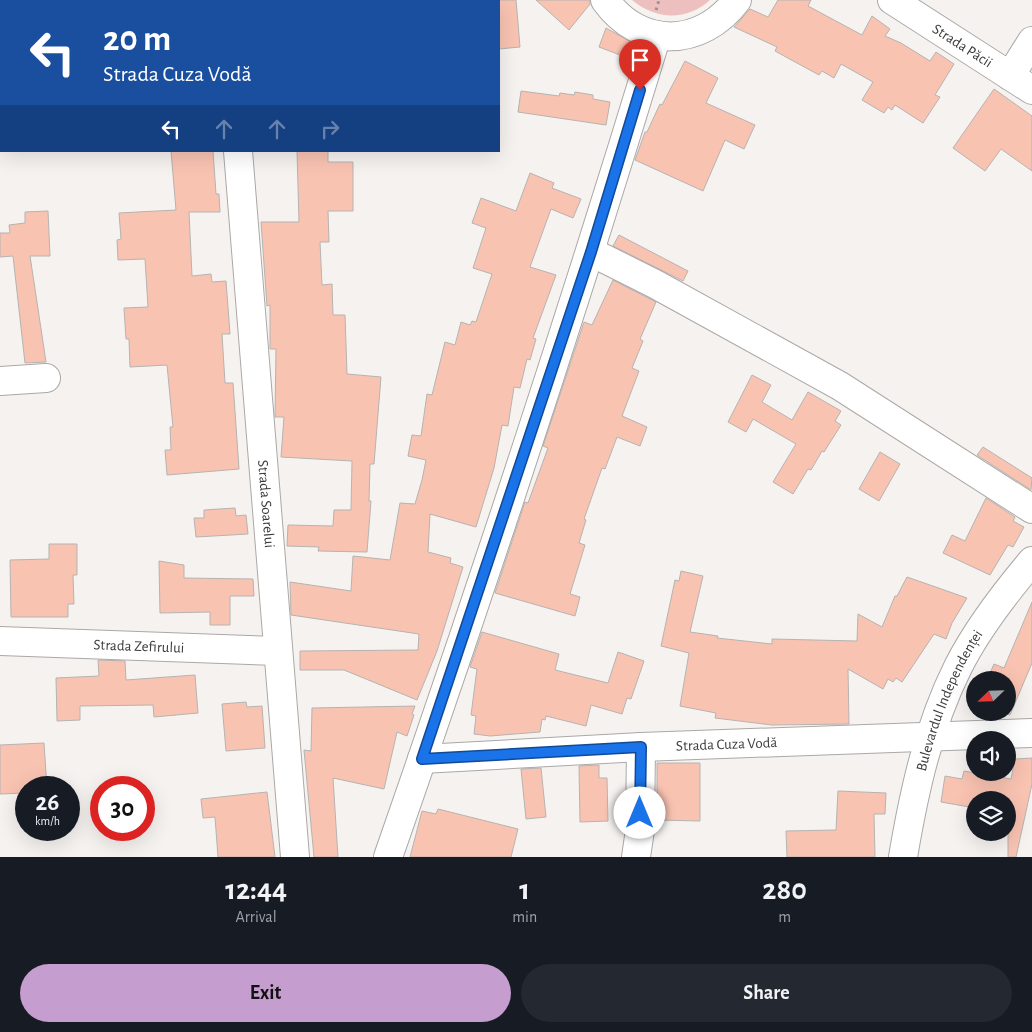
<!DOCTYPE html>
<html lang="en">
<head>
<meta charset="utf-8">
<style>
  body { margin:0; font-family:"Alegreya Sans",sans-serif; background:#242831; color:#f1f3f6; height:100vh; display:flex; flex-direction:column; font-size:19px; white-space:nowrap }
  * { box-sizing:border-box; margin:0 }
  p { font-size:16px; color:#9ea1a6 }
  .icon { flex:none; width:28px; height:28px; fill:none; stroke:currentColor; stroke-width:2; stroke-linecap:round; stroke-linejoin:round }
  .map { position:relative; height:857px; overflow:hidden }
  .drawer { display:flex; flex-direction:column; background:#171b24; flex:1 }
  .drawer>* { flex:none }
  .banner { position:absolute; left:0px; top:0px; width:500px; height:152px; box-shadow:0 5px 20px #0002; background:#1a4fa0; color:#fff; overflow:hidden }
  .needle { width:32px; rotate:247deg }
  .fabs { position:absolute; left:966px; top:671px; display:grid; gap:10px }
  .fabs a { display:grid; place-items:center; width:50px; height:50px; border-radius:50%; background:#171b24; box-shadow:0 5px 20px #0002; font-size:25px }
  .speed { position:absolute; left:15px; top:776px; display:flex; gap:10px; font-size:25px; font-weight:700; text-align:center }
  .speed>* { display:grid; place-content:center; width:65px; height:65px; border-radius:50%; background:#171b24; box-shadow:0 5px 20px #0002; line-height:1 }
  .speed small { font-size:12px; font-weight:400 }
  .speed .limit { border:8px solid #d22; background:#fff; color:#111 }
  .pin { position:absolute; display:grid; place-items:center; width:42px; height:42px; color:#fff; margin:-51px -21px; border-radius:50% 50% 50% 0; rotate:-45deg; box-shadow:0 0 5px #0007 }
  .pin .icon { rotate:45deg }
  .me { position:absolute; width:55px; margin:-28px; rotate:0deg; stroke-linejoin:round; filter:drop-shadow(0 0 4px #0008) }
  .turn { display:flex; align-items:center; gap:18px; height:105px; padding:0 20px; font-size:22px }
  .turn .icon { width:65px; height:65px; stroke-width:2.5 }
  .turn b { display:block; font-size:35px; line-height:42px }
  .lanes { display:flex; align-items:center; height:48px; padding:0 20px; background:#0003; justify-content:center; gap:25px; direction:ltr }
  .lanes .off { opacity:.35 }
  .eta { display:flex; justify-content:space-evenly; align-items:center; height:85px; text-align:center }
  .eta b { font-size:30px; font-weight:600; line-height:35px }
  .action { display:flex; gap:10px; margin-top:auto; padding:10px 20px }
  .action a { flex:1; height:58px; border-radius:30px; background:#c59ecf; color:#111; font-size:20px; font-weight:600; line-height:58px; text-align:center }
  .action a+a { background:#242831; color:#f1f3f6 }
  .map>svg:first-child { display:block }
  .green { fill:#eebfbf }
  .building { fill:#f9c3b2; stroke:#b6b3b1 }
  .lines { fill:none; stroke-linecap:round; stroke-linejoin:round }
  .street-casing { stroke:#aba8a6; stroke-width:30 }
  .secondary-casing { stroke:#aba8a6; stroke-width:30 }
  .path { stroke:#959391; stroke-width:3; stroke-dasharray:2.5 4; stroke-linecap:butt }
  .street { stroke:#fff; stroke-width:28 }
  .secondary { stroke:#fff; stroke-width:28 }
  .route-casing { stroke:#114b97; stroke-width:12 }
  .route { stroke:#1a73e8; stroke-width:9 }
  .labels { text-anchor:middle; dominant-baseline:central; stroke-width:4; stroke-linejoin:round; paint-order:stroke }
  .street-label { font-size:15px; fill:#3c3b3a; stroke:#fff }
</style>
</head>
<body>
<div class="map">
<svg width="1032" height="857" viewBox="0 0 1032 857">
  <rect width="100%" height="100%" fill="#f5f2f0"/>
  <path class="green" d="M632,0H710C687,21 656,20 632,0Z"/>
  <g class="building">
    <polygon points="499,0 516,0 520,47 499,49"/>
    <polygon points="536,0 590,0 590,4 569,30"/>
    <polygon points="778,0 811,0 808,6 862,35 872,16 890,29 885,36 901,43 930,61 936,52 954,64 935,95 940,97 923,123 895,105 892,110 888,107 884,113 862,100 873,82 841,64 834,78 822,71 819,75 775,51 777,47 734,27 750,9 768,17"/>
    <polygon points="606,28 633,43 628,58 599,47"/>
    <polygon points="685,61 718,78 706,103 755,125 744,149 725,140 703,191 635,160 645,132 647,132 660,104 662,105"/>
    <polygon points="994,89 1032,116 1032,171 1001,149 985,171 953,148"/>
    <polygon points="521,91 559,96 560,93 574,95 575,92 593,95 593,99 610,102 606,125 518,112"/>
    <polygon points="171,151 213,151 216,194 219,194 220,212 189,212 192,276 211,274 212,282 226,281 230,334 222,334 225,383 233,383 239,469 167,475 165,450 171,450 170,427 173,427 167,365 130,367 129,339 126,339 124,308 148,307 145,259 118,260 117,240 121,239 119,213 176,210"/>
    <polygon points="297,151 328,151 328,162 353,162 353,211 328,211 329,242 320,242 322,285 332,284 333,315 345,315 347,374 381,377 374,464 370,464 369,501 371,501 367,552 318,551 319,547 287,546 288,525 333,526 334,510 351,510 352,461 281,457 284,417 275,417 276,349 270,349 270,305 267,306 261,222 299,222"/>
    <polygon points="530,173 554,183 552,188 581,199 573,218 551,209 530,267 556,275 533,338 536,339 530,360 527,359 520,388 514,387 508,426 502,425 494,468 476,527 430,514 428,552 451,558 450,563 463,567 437,651 417,700 344,670 300,670 300,651 418,650 419,634 291,615 290,582 351,591 353,556 390,560 400,503 415,504 422,480 426,460 408,456 412,435 421,436 427,394 432,395 445,342 455,345 461,322 470,325 472,321 476,322 492,274 473,268 486,228 472,223 481,198 516,211"/>
    <polygon points="48,211 50,256 30,256 46,362 25,363 13,256 0,257 0,233 10,233 9,225 25,223 25,212"/>
    <polygon points="619,235 688,271 683,281 613,246"/>
    <polygon points="613,280 656,302 640,339 643,341 632,368 639,371 622,416 647,427 640,446 617,437 605,469 602,468 584,519 586,520 579,543 585,545 570,594 580,597 575,616 495,593 525,502 528,503 548,448 543,446 584,322 592,325"/>
    <polygon points="752,375 771,385 762,402 792,420 808,392 841,411 835,421 841,425 824,452 822,451 811,470 808,469 793,494 773,482 796,444 753,419 746,432 728,422"/>
    <polygon points="983,447 1032,478 1031,490 977,455"/>
    <polygon points="880,452 900,464 879,501 859,489"/>
    <polygon points="986,498 1015,517 1013,521 1024,527 1013,547 1008,545 990,575 943,553 952,535 965,541"/>
    <polygon points="235,508 236,516 246,515 248,534 196,537 194,518 204,518 204,510"/>
    <polygon points="49,544 77,544 77,575 73,575 74,604 68,604 68,617 11,617 10,560 49,559"/>
    <polygon points="159,561 184,565 184,578 253,579 254,596 230,596 230,625 210,625 210,612 160,613"/>
    <polygon points="681,571 703,576 690,632 718,636 717,638 772,644 772,639 857,641 858,614 882,627 895,596 897,596 907,577 967,598 952,623 946,639 934,634 902,682 896,678 893,682 888,679 883,689 848,669 849,724 772,725 715,718 716,713 680,706 689,653 661,646 675,580 679,581"/>
    <polygon points="1032,602 1032,663 1010,715 1003,712 1008,712 1008,680 987,680 994,664 1004,668"/>
    <polygon points="482,632 559,654 555,670 608,683 618,652 644,661 631,699 627,698 622,714 591,705 586,726 546,716 545,720 542,719 540,732 490,736 474,734 476,716 471,715 477,669 470,667"/>
    <polygon points="98,660 125,661 126,680 195,675 198,713 154,717 153,705 80,706 80,720 57,721 56,678 99,676"/>
    <polygon points="246,702 247,707 262,706 265,748 226,751 222,704"/>
    <polygon points="415,706 412,714 414,715 407,736 397,732 384,789 333,778 338,857 314,857 304,750 311,751 312,708"/>
    <polygon points="44,743 47,788 26,788 26,793 0,794 0,745"/>
    <polygon points="1032,758 1032,784 1016,857 1008,857 1008,800 975,800 975,808 941,802 945,776 962,779 964,771 1011,779 1015,759"/>
    <polygon points="657,763 700,763 700,821 657,820"/>
    <polygon points="599,765 599,778 607,778 608,821 580,822 579,766"/>
    <polygon points="541,768 546,817 526,819 521,769"/>
    <polygon points="838,791 886,793 885,814 874,814 875,857 787,857 786,831 836,830"/>
    <polygon points="267,792 275,857 218,857 215,817 203,818 201,799"/>
    <polygon points="438,809 518,829 511,857 410,857 422,811 436,814"/>
  </g>
  <g class="lines">
    <g class="street-casing">
      <g id="street">
        <polyline points="225,0 226,1"/>
        <path d="M605,0C640,49 701,48 737,0"/>
        <path id="s1" d="M892,0L1032,90"/>
        <polyline points="375,1 381,0"/>
        <polyline points="0,76 1,76"/>
        <polyline points="1010,76 1032,41"/>
        <path id="s2" d="M238,151L295,857"/>
        <polyline points="591,252 655,284 840,386 1032,509"/>
        <polyline points="0,381 46,378"/>
        <path id="s3" d="M0,641L278,651"/>
        <path id="s4" d="M422,759L641,747L1032,733"/>
        <path d="M388,857C483,585 573,311 657,35"/>
        <polyline points="636,857 640,830 641,747"/>
      </g>
    </g>
    <g class="secondary-casing">
      <g id="secondary">
        <path id="s5" d="M903,857C914,792 928,727 958,667C977,629 1005,593 1032,561"/>
      </g>
    </g>
    <polyline class="path" points="656,10 659,0"/>
    <use href="#street" class="street"/>
    <use href="#secondary" class="secondary"/>
  </g>
  <g class="lines">
    <g class="route-casing">
      <polyline id="route" points="640,90 591,252 422,759 641,747 640,813"/>
    </g>
    <use href="#route" class="route"/>
  </g>
  <g class="labels">
    <g class="street-label">
      <text stroke="none"><textPath href="#s1" startOffset="84">Strada Păcii</textPath></text>
      <text stroke="none"><textPath href="#s2" startOffset="354">Strada Soarelui</textPath></text>
      <text stroke="none"><textPath href="#s3" startOffset="139">Strada Zefirului</textPath></text>
      <text stroke="none"><textPath href="#s5" startOffset="164">Bulevardul Independenței</textPath></text>
      <text stroke="none"><textPath href="#s4" startOffset="305">Strada Cuza Vodă</textPath></text>
    </g>
  </g>
</svg>
<div class="fabs">
<a><svg class="needle" viewBox="-14 -14 28 28"><path d="M0-13l5 13h-10z" fill="#e53935"/><path d="M0 13l5-13h-10z" fill="#9ea1a6"/></svg></a>
<a><svg class="icon" aria-label="sound" viewBox="0 0 24 24"><path d="M4 9h4l5-4v14l-5-4H4zM17 9q2 3 0 6"/></svg></a>
<a><svg class="icon" aria-label="layers" viewBox="0 0 24 24"><path d="M12 4l9 5-9 5-9-5zM3 14l9 5 9-5"/></svg></a>
</div>
<div class="speed"><div>26<small>km/h</small></div><div class="limit">30</div></div>
<div class="pin" style="left:640px;top:90px;background:#d93025"><svg class="icon" aria-label="arrive" viewBox="0 0 24 24"><path d="M6 21V4h12l-3 4 3 4H6"/></svg></div>
<svg class="me" style="left:640px;top:813px" viewBox="-20 -20 40 40"><circle r="19" fill="#fff"/><path d="M0-13L10 11 0 6-10 11z" fill="#1a73e8"/></svg>
<div class="banner">
<div class="turn"><svg class="icon" aria-label="left" viewBox="0 0 24 24"><path d="M17 20v-9H6M10 6l-5 5 5 5"/></svg><div><b>20 m</b>Strada Cuza Vodă</div></div>
<div class="lanes"><svg class="icon" aria-label="left" viewBox="0 0 24 24"><path d="M17 20v-9H6M10 6l-5 5 5 5"/></svg><svg class="icon off" aria-label="ahead" viewBox="0 0 24 24"><path d="M12 20V5M6 11l6-6 6 6"/></svg><svg class="icon off" aria-label="ahead" viewBox="0 0 24 24"><path d="M12 20V5M6 11l6-6 6 6"/></svg><svg class="icon off" aria-label="right" viewBox="0 0 24 24"><path d="M7 20v-9h11M14 6l5 5-5 5"/></svg></div>
</div>
</div>
<section class="drawer">
<div class="eta">
<div><b>12:44</b><p>Arrival</p></div>
<div><b>1</b><p>min</p></div>
<div><b>280</b><p>m</p></div>
</div>
<div class="action"><a>Exit</a><a>Share</a></div>
</section>
</body>
</html>
